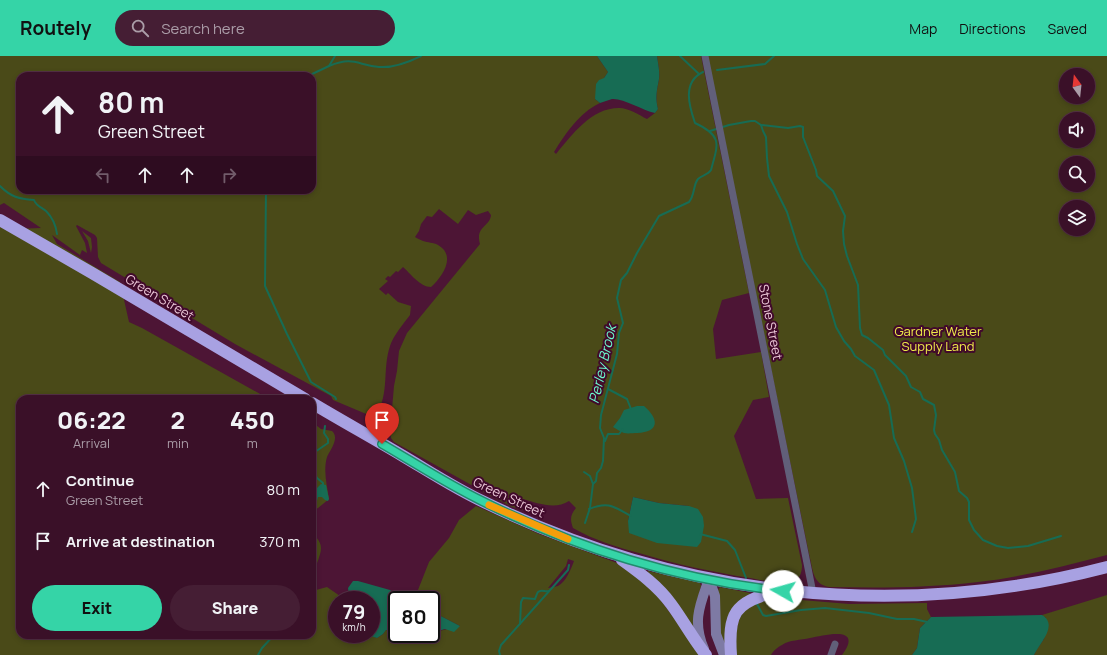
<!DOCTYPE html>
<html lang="en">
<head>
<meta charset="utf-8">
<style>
  body { margin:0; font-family:Manrope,sans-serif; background:#451e34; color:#f1f3f6; height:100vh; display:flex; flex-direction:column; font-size:15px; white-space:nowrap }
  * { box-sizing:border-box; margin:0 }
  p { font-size:13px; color:#ab9da8 }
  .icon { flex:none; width:22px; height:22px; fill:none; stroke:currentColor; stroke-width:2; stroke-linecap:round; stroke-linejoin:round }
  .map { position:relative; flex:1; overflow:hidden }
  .panel { position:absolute; left:16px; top:339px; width:300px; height:244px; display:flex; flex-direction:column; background:#3a1028; border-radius:12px; box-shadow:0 2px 6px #0003,0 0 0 1px #543045 }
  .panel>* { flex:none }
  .banner { position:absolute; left:16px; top:16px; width:300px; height:122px; border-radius:12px; box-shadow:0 2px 6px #0003,0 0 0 1px #543045; background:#3a1028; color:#f1f3f6; overflow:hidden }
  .needle { width:26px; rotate:345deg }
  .tools { position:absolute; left:1059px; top:12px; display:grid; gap:8px }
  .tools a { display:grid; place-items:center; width:36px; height:36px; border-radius:50%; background:#3a1028; box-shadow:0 2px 6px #0003,0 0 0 1px #543045; font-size:20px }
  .speed { position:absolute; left:328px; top:535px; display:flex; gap:8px; font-size:20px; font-weight:700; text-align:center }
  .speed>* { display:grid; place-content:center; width:52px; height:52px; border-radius:50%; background:#3a1028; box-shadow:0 2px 6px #0003,0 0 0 1px #543045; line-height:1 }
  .speed small { font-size:10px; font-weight:400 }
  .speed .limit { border:2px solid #111; border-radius:6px; background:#fff; color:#111 }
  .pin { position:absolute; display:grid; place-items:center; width:34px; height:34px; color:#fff; margin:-41px -17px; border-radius:50% 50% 50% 0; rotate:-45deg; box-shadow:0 0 4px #0007 }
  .pin .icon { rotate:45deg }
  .me { position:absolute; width:44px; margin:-22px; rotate:277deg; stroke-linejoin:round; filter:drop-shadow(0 0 3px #0008) }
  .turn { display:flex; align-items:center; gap:14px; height:84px; padding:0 16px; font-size:18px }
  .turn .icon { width:52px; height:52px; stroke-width:2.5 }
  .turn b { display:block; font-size:28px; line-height:34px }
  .lanes { display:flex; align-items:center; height:38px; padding:0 16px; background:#0003; justify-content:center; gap:20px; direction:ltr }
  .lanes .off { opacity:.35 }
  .eta { display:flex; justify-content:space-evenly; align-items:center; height:68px; text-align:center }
  .eta b { font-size:24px; font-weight:800; line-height:28px }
  .action { display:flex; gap:8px; margin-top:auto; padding:8px 16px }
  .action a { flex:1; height:46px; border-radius:24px; background:#35d4a7; color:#111; font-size:16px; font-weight:800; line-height:46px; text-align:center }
  .action a+a { background:#451e34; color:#f1f3f6 }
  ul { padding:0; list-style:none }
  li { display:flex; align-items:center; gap:12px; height:52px; padding:0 16px }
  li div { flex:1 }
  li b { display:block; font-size:15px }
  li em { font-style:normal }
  header { display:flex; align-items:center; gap:24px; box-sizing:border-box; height:56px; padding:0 20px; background:#35d4a7; color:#111 }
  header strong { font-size:19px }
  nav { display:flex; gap:22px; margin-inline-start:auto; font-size:14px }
  .search { width:280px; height:36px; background:#451e34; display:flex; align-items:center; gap:10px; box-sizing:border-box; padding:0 14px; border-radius:22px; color:#ab9da8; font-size:15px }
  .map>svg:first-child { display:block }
  .green { fill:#4a4a18; fill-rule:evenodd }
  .water { fill:#176c54 }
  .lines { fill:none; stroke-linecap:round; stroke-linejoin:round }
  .stream { stroke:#176c54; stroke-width:2 }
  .street { stroke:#615f79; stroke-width:7 }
  .secondary { stroke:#7e7aa4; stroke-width:10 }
  .highway { stroke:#a8a1e2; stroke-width:12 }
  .route-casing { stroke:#228a6d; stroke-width:10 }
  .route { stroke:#35d4a7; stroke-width:7 }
  .slow { stroke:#f59e0b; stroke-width:7 }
  .labels { text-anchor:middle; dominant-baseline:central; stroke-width:4; stroke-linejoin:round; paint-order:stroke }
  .street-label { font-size:13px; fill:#eac6d6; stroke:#41092b }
  .park-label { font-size:13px; fill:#eeec49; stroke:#41092b }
  .water-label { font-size:14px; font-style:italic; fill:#6cfbcd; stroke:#41092b }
</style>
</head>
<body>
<header>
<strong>Routely</strong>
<div class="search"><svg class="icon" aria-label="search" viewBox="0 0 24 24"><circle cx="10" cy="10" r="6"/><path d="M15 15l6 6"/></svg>Search here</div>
<nav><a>Map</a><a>Directions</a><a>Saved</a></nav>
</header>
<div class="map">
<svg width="1107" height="599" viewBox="0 0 1107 599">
  <rect width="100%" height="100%" fill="#4d1535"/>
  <g class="green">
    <path d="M0,0H597L608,16L604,22L595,43L600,47C579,57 566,77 554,96L556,98C572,79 591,52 619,52C629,52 639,59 647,63L655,57L658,53C655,41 657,34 659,23C660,16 658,7 657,0H701L749,237L722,244L713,273L716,303L761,296L769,341L753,344L734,380L756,443L788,442L802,509C802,516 800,524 792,526C783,529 760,524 750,522C712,516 675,508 639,497C616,491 594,484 573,472C570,464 570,459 576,452L569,445C555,454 537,447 523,443V454L512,451L484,436L394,386L391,382L390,376L394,330L397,315L399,295L407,277L480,188C475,170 490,171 491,159L488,155L476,159L468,154L458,168L439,153L432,161L427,160L421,168L419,175L415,181C417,182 420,184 423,185C428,187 433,186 438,189C457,200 442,221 431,231C420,231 410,217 403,211L398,216L396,215L390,221L388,220L385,223L388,225L379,233L386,239L388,237L398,246L411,250L410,259C404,267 393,280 390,290C382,314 390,337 376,359L371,360L333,344L331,340L235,288L101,207L98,201L97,182L95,179L77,169L76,170L85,187L87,197L82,194L80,199L52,179L57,188L120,226L129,266L142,272L269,343H20V579H312V478C329,490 317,501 315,515C314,521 314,528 316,534L327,531L340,540H349L358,544H337V578H367L377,582L383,578L386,574L397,575V578C406,578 410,577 414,585C421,585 424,578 431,578V577L460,570L431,555V544H421L418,534L429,506L449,482L459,464L476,450L539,478L617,507L651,531L701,599H0V165L13,173L41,172L4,147L0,149ZM20,20H312V134H20ZM633,441L659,447L689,450L628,465ZM568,503L574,505C571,513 566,526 558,530C555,531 551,531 548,532L566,510Z"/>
    <path d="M707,0H1107V499C1065,510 1022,521 978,526C928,532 879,532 829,531C812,528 813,513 809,498ZM1066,19H1088V41H1066ZM1066,63H1088V85H1066ZM1066,107H1088V129H1066ZM1066,151H1088V173H1066Z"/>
    <polygon points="82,175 91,182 92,191 91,197 88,185"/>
    <path d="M312,366L321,373L332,375C340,382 330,394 327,401C323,415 327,429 329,443L318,452L312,455Z"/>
    <polygon points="648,515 700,527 701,530 696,549 695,574 647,517"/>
    <polygon points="720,531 750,537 751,539 745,542 728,594 720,583 718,534"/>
    <polygon points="1107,539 1107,599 1034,599 1037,593 1044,583 1046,562 1042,559"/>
    <path d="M766,541L849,548L927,547V553L931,561L920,572L917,592L912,599H842C864,569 825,579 810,582C801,584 789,584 782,589C778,591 773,595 771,599H736L735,578L741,557Z"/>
    <path d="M371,551C376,555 377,560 376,566L371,570Z"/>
  </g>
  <g class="water">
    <path d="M597,0H657C658,7 660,16 659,23C657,34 655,41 658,53L655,57C642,54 623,42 612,43C608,44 604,46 600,47L595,43L596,28L599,24L604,22L608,16Z"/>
    <path d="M637,350H644C659,363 660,376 637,377C633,377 628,378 624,377C621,376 617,373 613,371L620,362L624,354Z"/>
    <polygon points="321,428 326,429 329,443 328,445 325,444 322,441 318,441 317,445 312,449 312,435 316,433"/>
    <polygon points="633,441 659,447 689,450 698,453 703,461 704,470 701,486 697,491 657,487 629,477 628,465"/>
    <path d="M353,525H358L390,534L407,544H397V575L386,574L383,578L377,582L367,579V578H371V570L376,566C377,560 376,555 371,551V544H358L349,540L348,532Z"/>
    <polygon points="431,555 460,570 454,576 445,573 431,577"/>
    <path d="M1042,559C1059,569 1039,588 1034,599H912L917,592L920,572L931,561Z"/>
    <path d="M407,578H427L417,586C412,584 412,580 407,578Z"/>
  </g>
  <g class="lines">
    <g class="stream">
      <polyline points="680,0 699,18"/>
      <path d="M329,10C354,0 357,9 379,11C393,12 409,6 421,0"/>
      <polyline points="717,14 765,8 774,0"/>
      <polyline points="308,20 329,10 335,0"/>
      <polyline points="761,69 788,72 800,70 803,71 803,81 816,114 817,120 833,135 845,160 843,175 844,188 847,200 858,229 860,272 862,279 868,282 883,294 885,299 906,320 911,331 920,336 923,343 934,349 936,359 934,374 935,378 939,384 942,394 955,416 959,435 967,442 969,446 969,464 974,474 983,484 997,490 1008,492 1028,490 1061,480"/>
      <polyline points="710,75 729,69 751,65 755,65 761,69 763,75 766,81 767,102 769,120 787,156 797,188 803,203 825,234 836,271 844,285 851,293 855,300 874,314 889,349 894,382 904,405 912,432 916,463 912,476"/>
      <path d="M0,130C11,141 19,143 34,144C36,150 41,151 46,155C52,161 56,170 57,178"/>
      <polyline points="266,134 265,230 287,278 311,326 335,341 336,343"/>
      <polyline points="608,333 627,343 631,353"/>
      <polyline points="605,385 608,378 619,378 623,373"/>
      <polyline points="312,398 328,387 328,383 324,377 325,370"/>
      <polyline points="312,407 312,412"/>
      <polyline points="312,413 317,422 323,427 323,429"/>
      <polyline points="584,416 590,420 593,428"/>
      <path d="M589,453C609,445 614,451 631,460"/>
      <path d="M585,467L590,452L593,428L596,425L597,417L601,412L603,405L604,382L600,372L601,359L617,298L619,277L623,267L617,242L621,224L627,217L637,197L659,160L689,146C695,139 693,129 698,123C702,119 708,119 711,114C718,88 723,80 695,67C689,50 682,26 703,16"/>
      <polyline points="700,478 727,485 735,494 746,522"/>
      <path d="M312,483L315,486C313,494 316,501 312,507"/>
      <polyline points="757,548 763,559 766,560 801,554 825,552 869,557 897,563 914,563 927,566"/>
      <path d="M520,568L521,546L523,542L535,543C536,541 537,537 538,536C541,533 545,536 549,535"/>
      <polyline points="258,599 262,592 274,579"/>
      <polyline points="500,599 499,595 501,589 568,514 569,509"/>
    </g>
    <g class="street">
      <polyline points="705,0 813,537"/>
      <polyline points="831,599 835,588"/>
    </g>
    <g class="secondary">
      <polyline points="709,523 715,540 716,578 724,599"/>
      <path d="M704,593C692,565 700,549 709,523"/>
    </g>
    <g class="highway">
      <polyline points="0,164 92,217 305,343"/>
      <path d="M312,347C342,365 373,382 403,400C430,416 456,433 484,446C679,541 896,566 1107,511"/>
      <path d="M622,504C640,517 658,530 671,548C683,564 693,583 706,599"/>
      <path d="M731,599C728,558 734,546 775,536"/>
    </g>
  </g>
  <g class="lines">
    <g class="route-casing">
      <path id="route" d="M382,388C415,407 447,428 482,445C575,492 679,524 783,535"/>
    </g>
    <use href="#route" class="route"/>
    <polyline class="slow" points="489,449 568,483"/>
  </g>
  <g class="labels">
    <g class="street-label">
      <text transform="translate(160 241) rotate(31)">Green Street</text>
      <text transform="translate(771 266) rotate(79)">Stone Street</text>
      <text transform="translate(509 441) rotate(25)">Green Street</text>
    </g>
    <g class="park-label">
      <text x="938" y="275">Gardner Water<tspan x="938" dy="15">Supply Land</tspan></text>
    </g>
    <g class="water-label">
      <text transform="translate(602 308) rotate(-77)">Perley Brook</text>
    </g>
  </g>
</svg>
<div class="tools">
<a><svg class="needle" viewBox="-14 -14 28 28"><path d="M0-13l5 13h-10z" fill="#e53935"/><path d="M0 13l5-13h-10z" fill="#ab9da8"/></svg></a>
<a><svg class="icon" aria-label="sound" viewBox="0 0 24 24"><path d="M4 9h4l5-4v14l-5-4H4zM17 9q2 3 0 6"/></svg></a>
<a><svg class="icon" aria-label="search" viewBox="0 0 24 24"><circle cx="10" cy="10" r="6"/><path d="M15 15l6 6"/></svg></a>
<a><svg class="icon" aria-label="layers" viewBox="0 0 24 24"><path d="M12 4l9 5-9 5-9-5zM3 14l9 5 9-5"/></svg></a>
</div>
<div class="speed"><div>79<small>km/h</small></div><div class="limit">80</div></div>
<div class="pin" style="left:382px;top:388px;background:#d93025"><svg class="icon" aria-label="arrive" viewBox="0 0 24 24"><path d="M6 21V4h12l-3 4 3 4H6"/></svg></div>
<svg class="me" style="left:783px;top:535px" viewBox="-20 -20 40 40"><circle r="19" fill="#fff"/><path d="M0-13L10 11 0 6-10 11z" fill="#35d4a7"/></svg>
<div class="banner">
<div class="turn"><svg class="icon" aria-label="ahead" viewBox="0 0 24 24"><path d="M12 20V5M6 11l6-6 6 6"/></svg><div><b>80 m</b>Green Street</div></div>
<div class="lanes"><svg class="icon off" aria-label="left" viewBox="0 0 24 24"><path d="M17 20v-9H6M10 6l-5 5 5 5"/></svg><svg class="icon" aria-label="ahead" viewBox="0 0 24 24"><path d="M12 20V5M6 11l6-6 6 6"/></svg><svg class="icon" aria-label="ahead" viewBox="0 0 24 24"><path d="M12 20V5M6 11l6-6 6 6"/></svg><svg class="icon off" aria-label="right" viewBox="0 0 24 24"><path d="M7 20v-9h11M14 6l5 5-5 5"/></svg></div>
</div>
<section class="panel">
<div class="eta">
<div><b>06:22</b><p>Arrival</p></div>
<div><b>2</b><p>min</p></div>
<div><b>450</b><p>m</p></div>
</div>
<ul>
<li><svg class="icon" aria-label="ahead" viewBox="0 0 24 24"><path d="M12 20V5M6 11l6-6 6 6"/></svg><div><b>Continue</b><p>Green Street</p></div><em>80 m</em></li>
<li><svg class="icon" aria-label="arrive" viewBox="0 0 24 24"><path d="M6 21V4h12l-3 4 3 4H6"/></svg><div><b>Arrive at destination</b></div><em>370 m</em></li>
</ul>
<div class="action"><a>Exit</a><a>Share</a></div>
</section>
</div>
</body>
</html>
